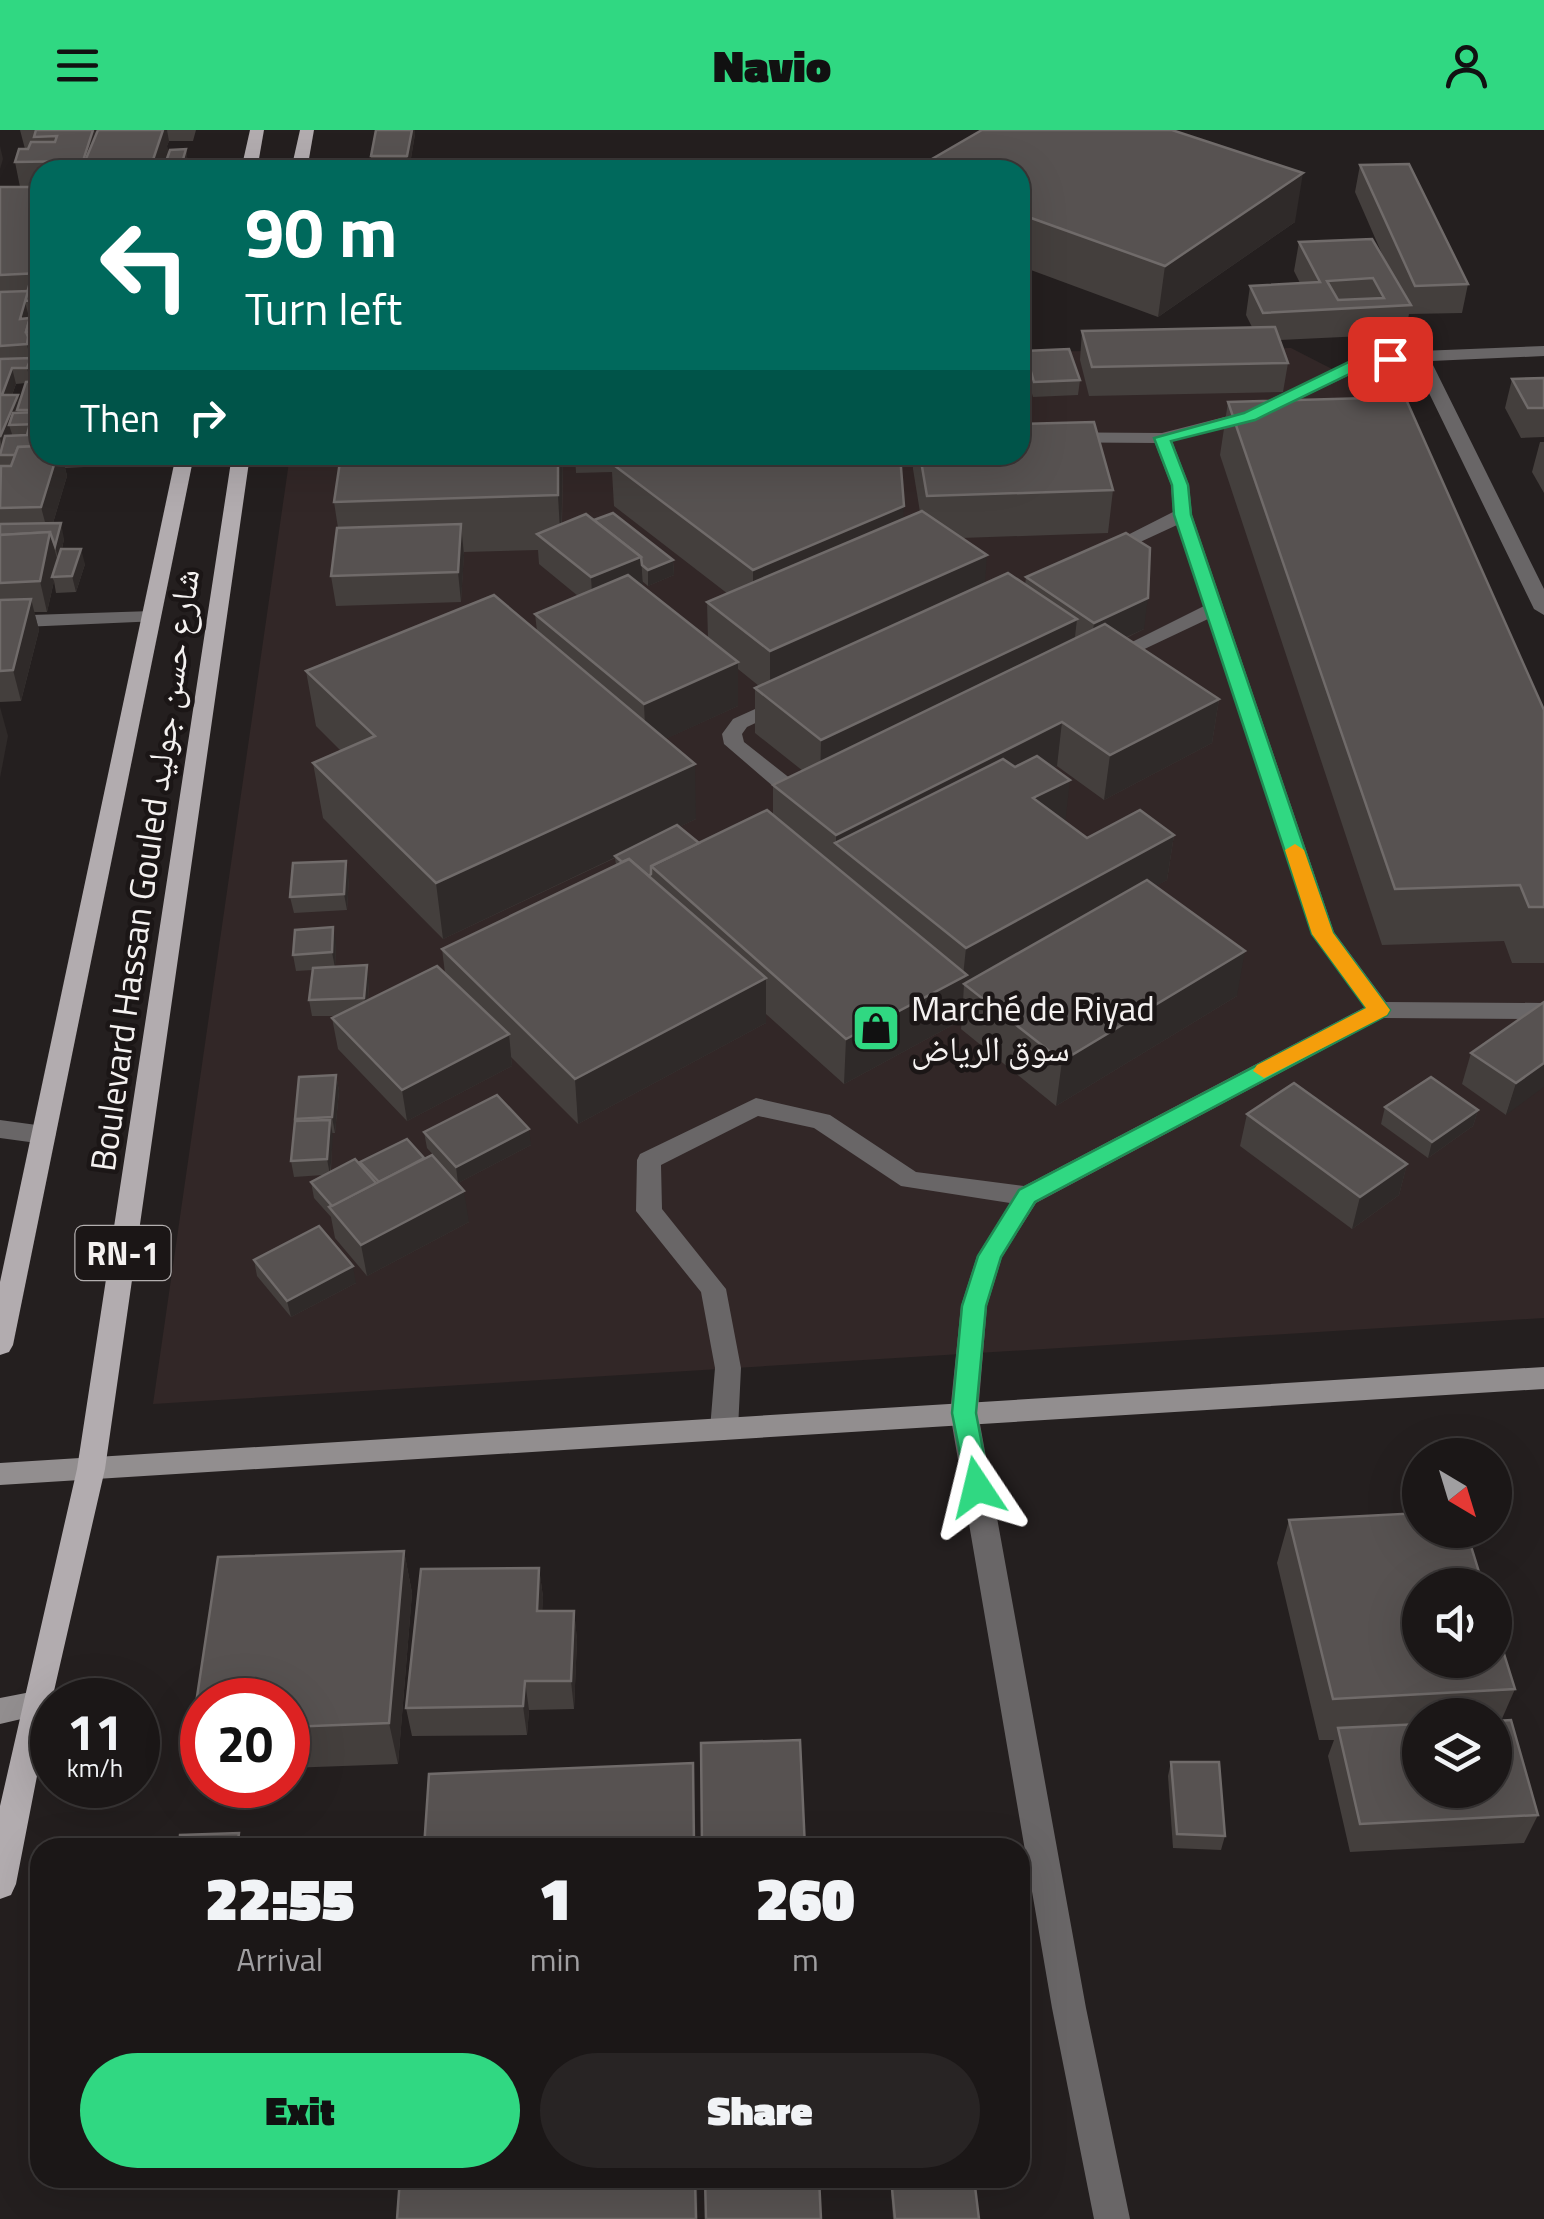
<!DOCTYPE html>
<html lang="en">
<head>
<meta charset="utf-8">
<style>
  body { margin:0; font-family:"Titillium Web","Noto Naskh Arabic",sans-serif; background:#282424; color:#f1f3f6; height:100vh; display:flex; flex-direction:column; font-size:38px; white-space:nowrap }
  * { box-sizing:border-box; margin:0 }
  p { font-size:32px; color:#a09fa1 }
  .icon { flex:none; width:55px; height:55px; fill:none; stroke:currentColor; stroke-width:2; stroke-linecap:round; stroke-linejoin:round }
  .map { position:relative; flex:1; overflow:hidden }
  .details { position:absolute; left:30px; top:1708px; width:1000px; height:350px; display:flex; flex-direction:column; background:#1b1717; border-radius:30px; box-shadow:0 10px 40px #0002,0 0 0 2px #393636 }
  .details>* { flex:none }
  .top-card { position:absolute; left:30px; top:30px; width:1000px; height:305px; border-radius:30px; box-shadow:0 10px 40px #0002,0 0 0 2px #393636; background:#00695c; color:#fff; overflow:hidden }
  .needle { width:65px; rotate:142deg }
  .fabs { position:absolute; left:1402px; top:1308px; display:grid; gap:20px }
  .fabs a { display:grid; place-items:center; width:110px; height:110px; border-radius:50%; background:#1b1717; box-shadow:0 10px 40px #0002,0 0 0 2px #393636; font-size:50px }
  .speed { position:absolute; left:30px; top:1548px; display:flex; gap:20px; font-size:50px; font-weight:700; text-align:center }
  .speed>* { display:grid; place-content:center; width:130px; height:130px; border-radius:50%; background:#1b1717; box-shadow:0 10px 40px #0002,0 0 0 2px #393636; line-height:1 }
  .speed small { font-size:25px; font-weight:400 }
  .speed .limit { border:15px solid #d22; background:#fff; color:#111 }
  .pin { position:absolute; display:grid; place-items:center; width:85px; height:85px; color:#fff; margin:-42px; border-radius:20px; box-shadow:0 5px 15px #0006 }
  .me { position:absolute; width:110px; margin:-55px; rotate:350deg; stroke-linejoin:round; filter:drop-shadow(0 0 8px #0008) }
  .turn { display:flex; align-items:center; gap:35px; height:210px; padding:0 50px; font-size:45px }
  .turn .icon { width:130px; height:130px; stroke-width:2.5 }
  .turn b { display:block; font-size:70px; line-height:85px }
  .then { display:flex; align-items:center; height:95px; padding:0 50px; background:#0003; gap:20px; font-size:38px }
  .eta { display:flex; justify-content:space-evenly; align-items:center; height:170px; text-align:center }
  .eta b { font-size:60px; font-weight:800; line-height:70px }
  .primary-button { display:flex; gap:20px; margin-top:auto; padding:20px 50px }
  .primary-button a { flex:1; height:115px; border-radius:60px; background:#30d882; color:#111; font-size:40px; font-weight:800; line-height:115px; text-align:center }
  .primary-button a+a { background:#282424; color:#f1f3f6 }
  header { display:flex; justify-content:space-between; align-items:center; height:130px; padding:0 50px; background:#30d882; color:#111; font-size:45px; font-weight:800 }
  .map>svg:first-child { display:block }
  .built { fill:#322727 }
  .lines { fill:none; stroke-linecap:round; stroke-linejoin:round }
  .lane { fill:#696667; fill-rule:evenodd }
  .street { fill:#696667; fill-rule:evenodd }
  .secondary { fill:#928e8f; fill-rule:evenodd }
  .primary { fill:#b2acaf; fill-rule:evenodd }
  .wall { fill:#443f3d; fill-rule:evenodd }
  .shaded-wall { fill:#2f2a29 }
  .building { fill:#575251; stroke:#706b6a; stroke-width:2.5; fill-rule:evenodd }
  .route { fill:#30d882; stroke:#1f8c54; stroke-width:2.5 }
  .slow { fill:#f59e0b }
  .labels { text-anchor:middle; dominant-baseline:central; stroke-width:9; stroke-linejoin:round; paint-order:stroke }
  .shield { fill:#1b1616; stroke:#b3afaf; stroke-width:2.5 }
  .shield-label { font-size:32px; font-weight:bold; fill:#f4f1f0 }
  .street-label { font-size:35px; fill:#f4f1f0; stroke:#1b1616 }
  .poi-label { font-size:35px; fill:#f4f1f0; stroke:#1b1616; text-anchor:start }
</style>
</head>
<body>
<header><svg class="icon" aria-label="menu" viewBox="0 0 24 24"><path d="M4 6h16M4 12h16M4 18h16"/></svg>Navio<svg class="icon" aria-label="person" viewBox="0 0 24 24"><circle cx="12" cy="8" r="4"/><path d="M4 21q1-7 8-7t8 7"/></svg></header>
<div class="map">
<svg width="1544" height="2089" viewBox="0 0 1544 2089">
  <rect width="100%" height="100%" fill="#241f1f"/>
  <polygon class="built" points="1291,218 1410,279 1544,608 1544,1188 153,1274 290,325 1020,325 1020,222"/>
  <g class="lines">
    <g class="lane">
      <polygon points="1420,221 1426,222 1426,230 1364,238 1256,290 1172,311 1189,355 1192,385 1334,802 1386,872 1544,873 1544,889 1383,888 1036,1073 1002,1127 987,1176 978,1283 1086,1878 1130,2089 1094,2089 1052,1878 950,1283 961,1176 977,1126 1010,1073 901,1056 814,998 758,986 661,1035 662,1079 726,1159 741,1238 738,1299 734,1307 724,1310 714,1307 710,1299 715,1238 701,1162 636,1081 637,1030 640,1024 756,968 830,985 916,1042 1024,1056 1365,877 1312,804 1208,489 1117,532 1103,532 1100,528 1204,476 1177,395 1112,425 1098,425 1096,421 1173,382 1171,355 1155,313 1020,312 1020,302 1162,303 1244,282 1354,229"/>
      <polygon points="784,566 791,568 791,576 747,597 742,604 744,612 796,653 818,658 821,663 818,668 781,663 724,614 722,604 733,589"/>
    </g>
    <g class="street">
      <polygon points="1544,216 1544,226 1431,231 1544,459 1544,485 1534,479 1411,226 1420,221"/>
      <polygon points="40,232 40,242 0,244 0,234"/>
      <polygon points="152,481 159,483 159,491 0,498 0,486"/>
      <polygon points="0,990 44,996 56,1005 44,1014 0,1008"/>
    </g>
    <g class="secondary">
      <polygon points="1544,1237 1544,1259 0,1355 0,1333"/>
      <polygon points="36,1561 47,1565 51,1574 47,1583 0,1594 0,1568"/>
    </g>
    <g class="primary">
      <polygon points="250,0 264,0 257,40 241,40"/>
      <polygon points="300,0 314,0 307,40 291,40"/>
      <polygon points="176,325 194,325 13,1215 9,1222 0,1225 0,1152"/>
      <polygon points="232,325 250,325 105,1339 51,1574 16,1754 11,1765 0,1769 0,1676 77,1339"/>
    </g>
  </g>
  <g class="wall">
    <path d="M20,0H196L193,11H169L167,16L168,24L186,19L188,34L186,40H40V231H34L31,222L30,228L35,243L32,252L40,251V325H103L99,337H85L84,335V337L65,338L67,346L53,393L64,409L62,419L85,434L76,462L56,463L54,451L47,482H34L39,500L21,571L0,572V57H20L15,32L25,19ZM26,253L20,271L12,265L16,254Z"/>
    <polygon points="415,4 409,40 371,40 371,26"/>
    <polygon points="1360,35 1468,154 1462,183 1409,184 1405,204 1280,210 1288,233 1283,262 1089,266 1080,230 1082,201 1252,197 1246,185 1250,156 1300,153 1294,141 1299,112 1386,133 1355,62"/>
    <polygon points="1020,40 1295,92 1158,187 1020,136"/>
    <polygon points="1025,221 1080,250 1078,265 1033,267 1024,236"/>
    <polygon points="1544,248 1544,307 1521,308 1505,278 1512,249"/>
    <polygon points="1228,272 1544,580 1544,833 1512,833 1504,811 1382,815 1220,325"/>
    <polygon points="1540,312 1544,312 1544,363 1532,342"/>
    <path d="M563,325L562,394L594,390L673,430L674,445L648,456L642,451L643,457L708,509L707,472L728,464L614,376L612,342L576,343L575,325H900L903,389L920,382L913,339V325H1020L1113,360L1108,403L961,408L985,454L1025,455L1026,447L1144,499L1126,508L1219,569L1212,613L1104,670L1057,636L1053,638L1065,692L1087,708L1174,705L1167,750L1155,756L1237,866L1056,976L961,899L962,890L844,954L766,884V893L578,994L511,927L512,936L407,991L338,919L332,888L337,886H312L309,870L313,840L296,841L293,825L336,813L335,837L369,852L368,870L445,843L442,819L616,735L615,728L443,809L323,688L313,633L341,621L316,596L306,541L537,501L535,484L578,466L539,434L538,420L464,422L461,472L336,476L331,446L338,398L334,372ZM738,539L759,556L755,558V603L803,641L773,655V685L699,713L679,697L696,689L665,609L738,576Z"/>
    <polygon points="349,747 347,780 294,783 290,767"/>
    <polygon points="1544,872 1506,985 1462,954 1471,923"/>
    <polygon points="336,945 339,961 335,1003 332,1003 331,1041 361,1036 360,1032 469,1092 367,1146 335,1108 331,1087 314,1068 311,1052 323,1045 294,1047 291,1031 295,989"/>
    <polygon points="1385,977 1478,980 1473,996 1428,1028 1381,994"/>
    <polygon points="1247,984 1407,1034 1399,1065 1352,1099 1240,1016"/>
    <polygon points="424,1002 531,1015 458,1053 427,1018"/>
    <polygon points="254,1130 356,1153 291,1187 257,1146"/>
    <path d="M1289,1390L1515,1559L1501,1591L1538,1685L1524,1713L1350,1722L1328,1626L1334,1610H1319L1277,1433ZM1420,1585H1495V1660H1420Z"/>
    <polygon points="404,1421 412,1463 398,1634 288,1638 288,1570 202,1570 202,1631 192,1600 218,1427"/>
    <polygon points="539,1438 543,1467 542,1481 574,1481 577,1510 574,1579 529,1580 527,1605 412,1606 406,1578"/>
    <polygon points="1171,1632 1225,1706 1221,1720 1173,1718 1168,1646"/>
    <polygon points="890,2048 974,2048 979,2089 893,2089"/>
  </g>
  <g class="shaded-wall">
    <polygon points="93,0 101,0 85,31 87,40 85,40 83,31"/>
    <polygon points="159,0 167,0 169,11 167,16 169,26 164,40 155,40 153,30"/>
    <polygon points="412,0 415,0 415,4 409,40 407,40 407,26"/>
    <polygon points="0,16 3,29 0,39"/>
    <polygon points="186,19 188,34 186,40 180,40"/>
    <polygon points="1303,43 1295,92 1158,187 1165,136"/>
    <polygon points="25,172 29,187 24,204 20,189"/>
    <polygon points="28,207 31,222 30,229 27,214"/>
    <polygon points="31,228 35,243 31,253 27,238"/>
    <polygon points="12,238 16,254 6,280 2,265"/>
    <polygon points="18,265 22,280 17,280 18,288 9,295 12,304 3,325 0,307"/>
    <polygon points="57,325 62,325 67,346 50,403 58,432 52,447 54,451 47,482 40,451 49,407 41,377"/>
    <polygon points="96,325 103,325 99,337"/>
    <polygon points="558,325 563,325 561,419 558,365"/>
    <polygon points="904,376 902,419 753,483 753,440"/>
    <polygon points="61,393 64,409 59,432 55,416"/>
    <polygon points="461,394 464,425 461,472 458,442"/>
    <polygon points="81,419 85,434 76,462 72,446"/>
    <polygon points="987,425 984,469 770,565 770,521"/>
    <polygon points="641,427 643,457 593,478 591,447"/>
    <polygon points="673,430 674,445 648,456 648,440"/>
    <polygon points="1148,468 1144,499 1090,524 1094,493"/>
    <polygon points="31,469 39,500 21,571 13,540"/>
    <polygon points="1077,489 1072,533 820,654 821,610"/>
    <polygon points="738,532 738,576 646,618 644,574"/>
    <polygon points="1219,569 1212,613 1104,670 1110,625"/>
    <polygon points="0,577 8,606 0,648"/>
    <polygon points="1062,592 1057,636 863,736 836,714 836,705"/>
    <polygon points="695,634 696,689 443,809 436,753"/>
    <polygon points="1070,650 1065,695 1033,668"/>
    <polygon points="1174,705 1167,750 970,858 964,854 962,890 844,954 846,909 963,846 966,818"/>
    <polygon points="346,731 349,747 347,780 344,764"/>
    <polygon points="333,797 336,813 335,838 332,822"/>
    <polygon points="1245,821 1237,866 1056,976 1062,931"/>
    <polygon points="367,835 369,852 367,885 364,868"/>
    <polygon points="766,848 766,893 578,994 575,949"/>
    <polygon points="509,904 512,936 407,991 402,960"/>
    <polygon points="1544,933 1544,957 1506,985 1516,953"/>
    <polygon points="336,945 339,961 335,1003 332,987"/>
    <polygon points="1478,980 1473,996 1428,1028 1432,1012"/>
    <polygon points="330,990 333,1006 330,1045 327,1029"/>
    <polygon points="529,999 531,1015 458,1053 456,1037"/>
    <polygon points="1407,1034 1399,1065 1352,1099 1360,1067"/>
    <polygon points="464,1061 469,1092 367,1146 361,1115"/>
    <polygon points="353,1136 356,1153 291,1187 287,1171"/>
    <polygon points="404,1421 412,1463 398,1634 389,1593"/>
    <polygon points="539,1438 543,1467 541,1511 537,1481"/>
    <polygon points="574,1481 577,1510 574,1579 571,1551"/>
    <polygon points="525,1551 529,1580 527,1605 523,1576"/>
    <polygon points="693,1633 695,1684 696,1718 694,1718"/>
    <polygon points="239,1703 244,1717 244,1718 237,1718"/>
    <polygon points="695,2048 697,2048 698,2089 696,2089"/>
  </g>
  <g class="building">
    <polygon points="36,0 93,0 83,31 15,32 19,19 28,19 31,12 55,12 57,6 34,7"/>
    <polygon points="98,0 163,0 153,30 85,31"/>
    <polygon points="376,0 412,0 407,26 371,26"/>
    <polygon points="982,0 1172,0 1303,43 1165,136 1020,84 1020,40 913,40"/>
    <polygon points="186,19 180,40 163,40 170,20"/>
    <polygon points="408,33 407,40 371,40 372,34"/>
    <polygon points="1409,34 1468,154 1415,156 1360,35"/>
    <polygon points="0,57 40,57 40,143 0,145"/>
    <path d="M1372,109L1411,175L1263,183L1250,156L1320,152L1299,112ZM1373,148L1384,168L1338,170L1327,151Z"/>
    <polygon points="31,148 40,148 40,170 25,171"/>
    <polygon points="28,161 20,189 30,188 26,202 28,207 27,214 0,216 0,162"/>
    <polygon points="34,173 40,173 40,201 26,202"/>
    <polygon points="1275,197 1288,233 1092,237 1082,201"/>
    <polygon points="1069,219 1080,250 1034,252 1025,221"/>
    <polygon points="31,228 27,238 12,238 2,265 18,265 0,307 0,229"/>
    <polygon points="1544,248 1544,278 1528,278 1512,249"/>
    <polygon points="40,251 40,280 17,280 26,252"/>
    <polygon points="1405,267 1544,580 1544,777 1529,777 1520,755 1395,759 1228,272"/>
    <polygon points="40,282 40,294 9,295 13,283"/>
    <polygon points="1094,292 1113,360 927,366 920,325 1020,325 1020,294"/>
    <polygon points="29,297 40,297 40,316 18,317 15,325 0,325 5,306 27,305"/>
    <polygon points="40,316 40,325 57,325 41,377 0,378 1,336 11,336 18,317"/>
    <polygon points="341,325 558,325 558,365 334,372"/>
    <polygon points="633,325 900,325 904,376 753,440 611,333"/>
    <polygon points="922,381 987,425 770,521 707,472"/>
    <polygon points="613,383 673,430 648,440 642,435 641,427 594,390"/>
    <polygon points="586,384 641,427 591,447 537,404"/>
    <polygon points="61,393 55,416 50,402 0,405 0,394"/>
    <polygon points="461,394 458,442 331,446 337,398"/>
    <polygon points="50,402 40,451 0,453 0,405"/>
    <polygon points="1126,403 1150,418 1148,468 1094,493 1026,447"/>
    <polygon points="61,419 81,419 72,446 52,447"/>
    <polygon points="1008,443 1077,489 821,610 755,558"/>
    <polygon points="628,445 738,532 644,574 535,484"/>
    <polygon points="494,465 695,634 436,753 313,633 375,606 306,541"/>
    <polygon points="31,469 13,540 0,541 0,470"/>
    <polygon points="1105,494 1219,569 1110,625 1062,592 836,705 773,655"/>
    <polygon points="1037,626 1070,650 1033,668 1087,708 1140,680 1174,705 966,818 835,713 1003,629 1015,637"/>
    <polygon points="767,680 967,845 846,909 651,736"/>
    <polygon points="677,695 699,713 651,736 651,744 649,746 629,729 622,732 615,726"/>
    <polygon points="629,729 766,848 575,949 442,819"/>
    <polygon points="346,731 344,764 290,767 293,733"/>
    <polygon points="1147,750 1245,821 1062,931 964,854"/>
    <polygon points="333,797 332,822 293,825 295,800"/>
    <polygon points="367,835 364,868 309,870 313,838"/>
    <polygon points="437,836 509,904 402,960 332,888"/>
    <polygon points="1544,872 1544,933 1516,953 1471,923"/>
    <polygon points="336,945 332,987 295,989 299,947"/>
    <polygon points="1431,947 1478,980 1432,1012 1385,977"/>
    <polygon points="1294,953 1407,1034 1360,1067 1247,984"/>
    <polygon points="497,965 529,999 456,1037 424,1002"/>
    <polygon points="330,990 327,1029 291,1031 295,991"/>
    <polygon points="407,1009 424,1028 379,1052 360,1032"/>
    <polygon points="432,1025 464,1061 361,1115 329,1077"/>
    <polygon points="355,1029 376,1053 332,1076 311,1052"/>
    <polygon points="319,1096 353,1136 287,1171 254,1130"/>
    <polygon points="1420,1383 1420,1400 1466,1400 1483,1455 1420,1455 1420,1530 1495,1530 1495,1495 1515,1559 1333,1569 1289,1390"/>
    <polygon points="404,1421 389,1593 288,1597 288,1570 202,1570 202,1600 192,1600 218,1427"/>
    <polygon points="539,1438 537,1481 574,1481 571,1551 525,1551 523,1576 406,1578 421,1439"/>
    <polygon points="1511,1590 1538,1685 1360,1694 1338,1598 1420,1594 1420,1660 1495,1660 1495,1591"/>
    <polygon points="800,1610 805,1718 702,1718 701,1613"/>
    <polygon points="1171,1632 1219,1632 1225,1706 1177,1704"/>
    <polygon points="693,1633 694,1718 424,1718 429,1644"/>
    <polygon points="239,1703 237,1718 179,1718 180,1705"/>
    <polygon points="400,2048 695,2048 696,2089 397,2089"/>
    <polygon points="705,2048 819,2048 821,2089 706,2089"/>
    <polygon points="891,2048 974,2048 979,2089 895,2089"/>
  </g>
  <polygon class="route" points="1390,225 1398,229 1396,233 1364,237 1255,290 1171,311 1188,355 1191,385 1333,803 1390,880 1387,885 1035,1072 1001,1127 986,1176 976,1283 990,1357 986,1365 977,1368 968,1365 952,1283 962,1176 978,1126 1019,1060 1366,878 1312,804 1174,385 1172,355 1154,308 1244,283 1355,229"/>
  <polygon class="slow" points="1295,714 1304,720 1333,803 1390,880 1387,885 1264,948 1253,941 1257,935 1366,878 1312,804 1285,720"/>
  <defs>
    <g id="shop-square" transform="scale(2.5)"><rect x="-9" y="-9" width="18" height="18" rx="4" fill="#30d882" stroke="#1b1616"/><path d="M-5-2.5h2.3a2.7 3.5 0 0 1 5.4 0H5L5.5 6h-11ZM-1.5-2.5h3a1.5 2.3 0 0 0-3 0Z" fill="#111"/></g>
  </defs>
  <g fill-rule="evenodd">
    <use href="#shop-square" x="876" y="898"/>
  </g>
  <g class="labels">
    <rect class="shield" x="75.5" y="1096" width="95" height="54" rx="8"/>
    <g class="shield-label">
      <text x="123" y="1123">RN-1</text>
    </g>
    <g class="street-label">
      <text transform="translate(144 740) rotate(-82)">Boulevard Hassan Gouled شارع حسن جوليد</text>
    </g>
    <g class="poi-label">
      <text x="911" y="878">Marché de Riyad<tspan x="911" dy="40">سوق الرياض</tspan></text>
    </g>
  </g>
</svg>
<div class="fabs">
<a><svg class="needle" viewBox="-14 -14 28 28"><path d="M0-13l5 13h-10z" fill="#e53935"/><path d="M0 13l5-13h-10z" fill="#a09fa1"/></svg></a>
<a><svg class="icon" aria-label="sound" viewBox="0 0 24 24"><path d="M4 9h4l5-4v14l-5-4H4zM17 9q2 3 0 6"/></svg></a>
<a><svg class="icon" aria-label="layers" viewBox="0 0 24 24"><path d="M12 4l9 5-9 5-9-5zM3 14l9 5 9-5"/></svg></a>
</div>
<div class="speed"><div>11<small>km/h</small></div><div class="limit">20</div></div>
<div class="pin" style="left:1390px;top:229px;background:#d93025"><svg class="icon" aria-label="arrive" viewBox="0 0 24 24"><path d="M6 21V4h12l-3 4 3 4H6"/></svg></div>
<svg class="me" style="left:977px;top:1357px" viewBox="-20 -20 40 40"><path d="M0-17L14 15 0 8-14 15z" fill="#30d882" stroke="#fff" stroke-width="4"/></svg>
<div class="top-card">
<div class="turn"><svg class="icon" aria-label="left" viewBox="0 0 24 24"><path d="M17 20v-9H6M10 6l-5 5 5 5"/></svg><div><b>90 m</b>Turn left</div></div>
<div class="then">Then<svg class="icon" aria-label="right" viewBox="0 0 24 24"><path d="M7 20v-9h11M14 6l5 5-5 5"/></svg></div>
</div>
<section class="details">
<div class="eta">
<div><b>22:55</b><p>Arrival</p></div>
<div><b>1</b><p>min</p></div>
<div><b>260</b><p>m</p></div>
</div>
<div class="primary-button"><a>Exit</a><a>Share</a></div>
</section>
</div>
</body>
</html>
